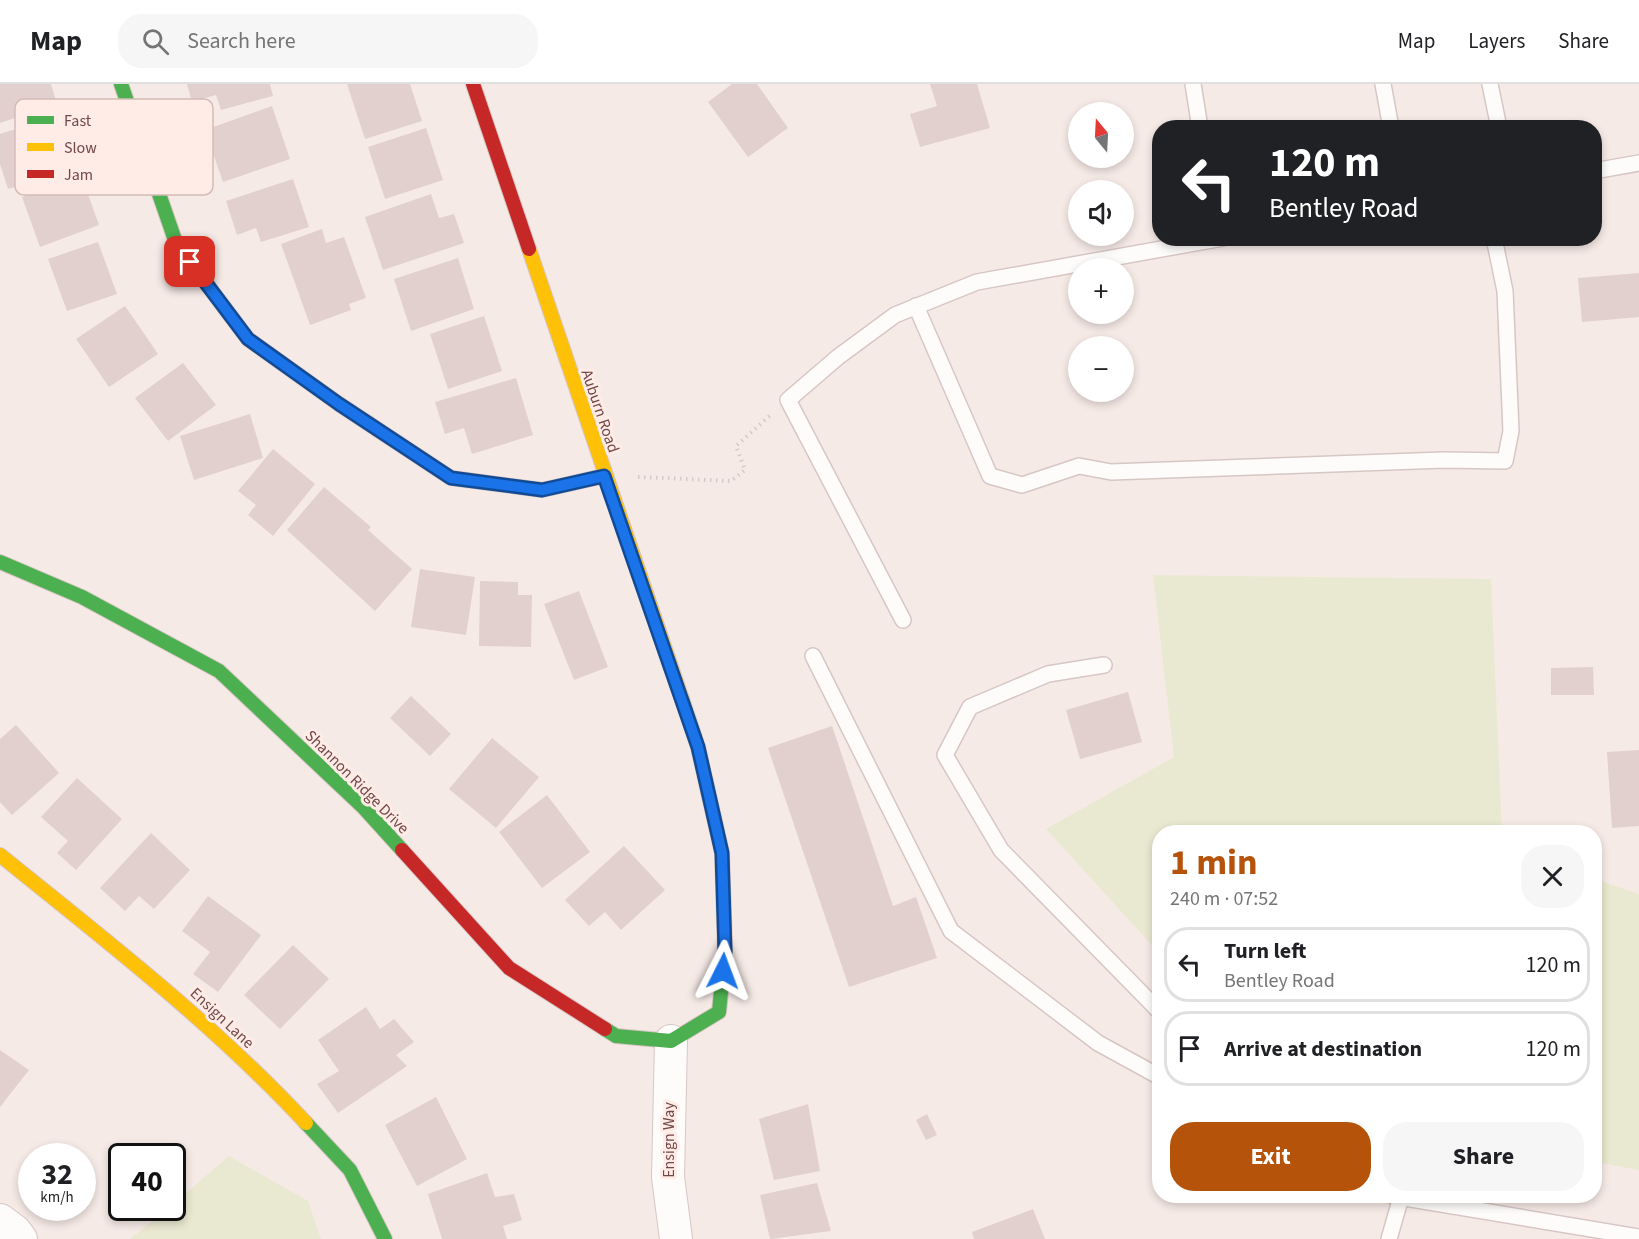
<!DOCTYPE html>
<html lang="en">
<head>
<meta charset="utf-8">
<style>
  body { margin:0; font-family:"Source Sans 3",sans-serif; background:#f6f6f6; color:#202124; height:100vh; display:flex; flex-direction:column; font-size:22px; white-space:nowrap }
  * { box-sizing:border-box; margin:0 }
  p { font-size:20px; color:#757577 }
  .icon { flex:none; width:33px; height:33px; fill:none; stroke:currentColor; stroke-width:2; stroke-linecap:round; stroke-linejoin:round }
  .map { position:relative; flex:1; overflow:hidden }
  .sheet { position:absolute; left:1152px; top:741px; width:450px; height:378px; display:flex; flex-direction:column; background:#fff; border-radius:24px; box-shadow:0 3px 9px #0003 }
  .sheet>* { flex:none }
  .hud { position:absolute; left:1152px; top:36px; width:450px; height:126px; border-radius:24px; box-shadow:0 3px 9px #0003; background:#202124; color:#fff; overflow:hidden }
  .needle { width:39px; rotate:342deg }
  .controls { position:absolute; left:1068px; top:18px; display:grid; gap:12px }
  .controls a { display:grid; place-items:center; width:66px; height:66px; border-radius:50%; background:#fff; box-shadow:0 3px 9px #0003; font-size:30px }
  .speed { position:absolute; left:18px; top:1059px; display:flex; gap:12px; font-size:30px; font-weight:700; text-align:center }
  .speed>* { display:grid; place-content:center; width:78px; height:78px; border-radius:50%; background:#fff; box-shadow:0 3px 9px #0003; line-height:1 }
  .speed small { font-size:15px; font-weight:400 }
  .speed .limit { border:3px solid #111; border-radius:9px; background:#fff; color:#111 }
  .pin { position:absolute; display:grid; place-items:center; width:51px; height:51px; color:#fff; margin:-26px; border-radius:12px; box-shadow:0 3px 9px #0006 }
  .me { position:absolute; width:66px; margin:-33px; rotate:3deg; stroke-linejoin:round; filter:drop-shadow(0 0 4px #0008) }
  .turn { display:flex; align-items:center; gap:21px; height:126px; padding:0 18px; font-size:27px }
  .turn .icon { width:78px; height:78px; stroke-width:2.5 }
  .turn b { display:block; font-size:42px; line-height:51px }
  .round { display:grid; place-items:center; flex:none; width:63px; height:63px; border-radius:24px; background:#f6f6f6 }
  .overview { display:flex; align-items:center; justify-content:space-between; height:102px; padding:0 18px }
  h1 { font-size:36px; font-weight:700; line-height:45px; color:#b45309 }
  .cta { display:flex; gap:12px; margin-top:auto; padding:12px 18px }
  .cta a { flex:1; height:69px; border-radius:24px; background:#b45309; color:#fff; font-size:24px; font-weight:700; line-height:69px; text-align:center }
  .cta a+a { background:#f6f6f6; color:#202124 }
  ul { padding:0; list-style:none }
  li { display:flex; align-items:center; gap:18px; height:75px; margin:0 12px 9px; padding:0 6px; border:3px solid #e0e0e0; border-radius:24px }
  li div { flex:1 }
  li b { display:block; font-size:22px }
  li em { font-style:normal }
  header { display:flex; align-items:center; gap:36px; box-sizing:border-box; height:84px; padding:0 30px; background:#fff; border-bottom:2px solid #e0e0e0 }
  header strong { font-size:28px }
  nav { display:flex; gap:33px; margin-inline-start:auto; font-size:21px }
  .search { width:420px; height:54px; background:#f6f6f6; display:flex; align-items:center; gap:15px; box-sizing:border-box; padding:0 21px; border-radius:24px; color:#757577; font-size:22px }
  .map>svg:first-child { display:block }
  .green { fill:#e9e9d1 }
  .building { fill:#e2d0ce }
  .lines { fill:none; stroke-linecap:round; stroke-linejoin:round }
  .lane-casing { stroke:#d7c7c4; stroke-width:18 }
  .street-casing { stroke:#d7c7c4; stroke-width:34 }
  .fast-casing { stroke:#d6c5c3; stroke-width:16 }
  .slow-casing { stroke:#d6c5c3; stroke-width:16 }
  .jam-casing { stroke:#d6c5c3; stroke-width:16 }
  .path { stroke:#d6cac8; stroke-width:4; stroke-dasharray:1.5 4.5; stroke-linecap:butt }
  .lane { stroke:#fefcfb; stroke-width:15 }
  .street { stroke:#fefcfb; stroke-width:32 }
  .fast { stroke:#4caf50; stroke-width:14 }
  .slow { stroke:#ffc107; stroke-width:14 }
  .jam { stroke:#c62828; stroke-width:14 }
  .route-casing { stroke:#114b97; stroke-width:15 }
  .route { stroke:#1a73e8; stroke-width:10 }
  .labels { text-anchor:middle; dominant-baseline:central; stroke-width:6; stroke-linejoin:round; paint-order:stroke }
  .street-label { font-size:16px; fill:#724848; stroke:#ffece6 }
  .key { fill:#ffece6; stroke:#d5bbb7; stroke-width:1.5 }
  .key-label { font-size:16px; fill:#724848 }
</style>
</head>
<body>
<header>
<strong>Map</strong>
<div class="search"><svg class="icon" aria-label="search" viewBox="0 0 24 24"><circle cx="10" cy="10" r="6"/><path d="M15 15l6 6"/></svg>Search here</div>
<nav><a>Map</a><a>Layers</a><a>Share</a></nav>
</header>
<div class="map">
<svg width="1639" height="1155" viewBox="0 0 1639 1155">
  <rect width="100%" height="100%" fill="#f6eae6"/>
  <g class="green">
    <polygon points="1153,491 1491,495 1502,748 1160,748 1159,869 1046,745 1174,673"/>
    <polygon points="1595,795 1639,810 1639,1086 1595,1078"/>
    <polygon points="229,1072 308,1117 321,1155 130,1155 168,1124 172,1124 173,1120"/>
  </g>
  <g class="building">
    <polygon points="0,0 51,0 57,20 0,39"/>
    <polygon points="187,0 270,0 273,12 221,26 216,11 192,18"/>
    <polygon points="347,0 410,0 422,37 365,55"/>
    <polygon points="732,0 757,0 788,44 748,73 708,18"/>
    <polygon points="930,0 977,0 990,44 920,63 910,30 937,22"/>
    <polygon points="272,22 290,75 223,98 205,46"/>
    <polygon points="61,31 78,83 8,105 0,80 0,50"/>
    <polygon points="426,44 443,96 385,115 368,63"/>
    <polygon points="81,91 99,141 40,163 22,113"/>
    <polygon points="293,95 309,143 261,158 256,144 237,151 226,117"/>
    <polygon points="431,110 439,134 454,130 464,159 383,186 365,133"/>
    <polygon points="322,145 326,159 344,153 366,214 349,220 351,226 310,241 281,160"/>
    <polygon points="98,158 117,210 67,227 48,175"/>
    <polygon points="458,174 474,225 411,247 394,195"/>
    <polygon points="1639,189 1639,233 1582,238 1578,194"/>
    <polygon points="125,222 158,270 109,303 76,255"/>
    <polygon points="484,232 502,287 448,305 430,250"/>
    <polygon points="183,279 216,321 168,357 135,314"/>
    <polygon points="516,294 533,351 472,370 464,344 445,350 435,318"/>
    <polygon points="250,330 263,374 194,396 180,352"/>
    <polygon points="273,365 315,400 273,452 248,431 256,421 238,407"/>
    <polygon points="324,403 371,443 368,446 412,485 375,527 287,446"/>
    <polygon points="420,485 475,493 466,551 411,543"/>
    <polygon points="480,497 518,498 518,511 532,511 531,563 479,562"/>
    <polygon points="579,507 608,583 574,596 544,520"/>
    <polygon points="1593,583 1594,611 1551,611 1551,584"/>
    <polygon points="1128,608 1142,658 1080,675 1066,626"/>
    <polygon points="411,612 451,650 430,672 390,634"/>
    <polygon points="16,641 59,689 12,731 0,718 0,655"/>
    <polygon points="832,642 893,822 916,813 937,874 849,903 768,664"/>
    <polygon points="492,654 539,693 496,744 449,705"/>
    <polygon points="1639,666 1639,742 1612,744 1607,668"/>
    <polygon points="77,694 122,735 76,786 57,769 68,757 41,733"/>
    <polygon points="547,711 590,768 542,804 499,748"/>
    <polygon points="151,749 190,786 154,825 139,812 125,827 100,804"/>
    <polygon points="624,762 665,806 621,846 605,828 589,842 565,816"/>
    <polygon points="208,812 261,851 218,908 193,890 210,868 182,847"/>
    <polygon points="293,861 329,895 280,945 244,911"/>
    <polygon points="366,923 380,945 394,935 414,958 396,971 407,982 338,1029 317,1000 339,987 318,956"/>
    <polygon points="0,966 29,986 0,1023"/>
    <polygon points="436,1013 467,1075 417,1102 385,1041"/>
    <polygon points="808,1020 820,1087 774,1096 759,1035"/>
    <polygon points="927,1030 937,1051 926,1056 916,1036"/>
    <polygon points="487,1089 495,1113 514,1110 522,1136 503,1142 507,1155 442,1155 428,1110"/>
    <polygon points="817,1099 831,1147 770,1155 760,1111"/>
    <polygon points="1033,1125 1045,1155 974,1155 972,1148"/>
  </g>
  <g class="lines">
    <g class="lane-casing">
      <g id="lane">
        <polyline points="1193,0 1200,44"/>
        <polyline points="1383,0 1391,44"/>
        <polyline points="1490,0 1499,44"/>
        <polyline points="1594,87 1639,79"/>
        <polyline points="916,222 990,392 1022,401 1079,382 1111,388 1444,376 1505,377 1511,347 1505,207 1494,154"/>
        <polyline points="903,536 788,316 838,273 895,231 977,198 1223,154"/>
        <polyline points="813,572 951,847 1098,959 1160,993"/>
        <polyline points="1104,581 1048,590 970,623 945,671 1001,766 1160,928"/>
        <polyline points="1393,1112 1639,1153"/>
        <polyline points="1389,1155 1401,1113"/>
      </g>
    </g>
    <g class="street-casing">
      <g id="street">
        <polyline points="671,957 668,1093 676,1155"/>
        <polyline points="0,1136 15,1147 21,1155"/>
      </g>
    </g>
    <g class="fast-casing">
      <g id="fast">
        <polyline points="121,0 176,159 248,255"/>
        <polyline points="0,478 82,513 219,587 364,724 402,766"/>
        <polyline points="605,945 616,952 671,957 719,928 725,867 722,769 698,663 682,615"/>
        <polyline points="306,1039 350,1086 385,1155"/>
      </g>
    </g>
    <g class="slow-casing">
      <g id="slow">
        <polyline points="529,165 682,615"/>
        <polyline points="248,255 339,320 451,394 542,406 604,392"/>
        <path d="M0,771C105,856 213,939 306,1039"/>
      </g>
    </g>
    <g class="jam-casing">
      <g id="jam">
        <polyline points="473,0 529,165"/>
        <polyline points="402,766 509,884 605,945"/>
      </g>
    </g>
    <polyline class="path" points="638,393 731,397 745,386 736,362 772,330"/>
    <use href="#lane" class="lane"/>
    <use href="#street" class="street"/>
    <use href="#fast" class="fast"/>
    <use href="#slow" class="slow"/>
    <use href="#jam" class="jam"/>
  </g>
  <g class="lines">
    <g class="route-casing">
      <polyline id="route" points="190,178 248,255 339,320 451,394 542,406 604,392 698,663 722,769 725,867 723,887"/>
    </g>
    <use href="#route" class="route"/>
  </g>
  <g class="labels">
    <g class="street-label">
      <text transform="translate(600 327) rotate(71)">Auburn Road</text>
      <text transform="translate(357 698) rotate(45)">Shannon Ridge Drive</text>
      <text transform="translate(222 934) rotate(43)">Ensign Lane</text>
      <text transform="translate(669 1056) rotate(-90)">Ensign Way</text>
    </g>
  </g>
  <rect x="15" y="15" width="198" height="96" rx="9" class="key"/>
  <rect x="27" y="32" width="27" height="8" fill="#4caf50"/>
  <rect x="27" y="59" width="27" height="8" fill="#ffc107"/>
  <rect x="27" y="86" width="27" height="8" fill="#c62828"/>
  <g class="key-label">
    <text x="64" y="42">Fast</text>
    <text x="64" y="69">Slow</text>
    <text x="64" y="96">Jam</text>
  </g>
</svg>
<div class="controls">
<a><svg class="needle" viewBox="-14 -14 28 28"><path d="M0-13l5 13h-10z" fill="#e53935"/><path d="M0 13l5-13h-10z" fill="#757577"/></svg></a>
<a><svg class="icon" aria-label="sound" viewBox="0 0 24 24"><path d="M4 9h4l5-4v14l-5-4H4zM17 9q2 3 0 6"/></svg></a>
<a>+</a>
<a>−</a>
</div>
<div class="speed"><div>32<small>km/h</small></div><div class="limit">40</div></div>
<div class="pin" style="left:190px;top:178px;background:#d93025"><svg class="icon" aria-label="arrive" viewBox="0 0 24 24"><path d="M6 21V4h12l-3 4 3 4H6"/></svg></div>
<svg class="me" style="left:723px;top:887px" viewBox="-20 -20 40 40"><path d="M0-17L14 15 0 8-14 15z" fill="#1a73e8" stroke="#fff" stroke-width="4"/></svg>
<div class="hud">
<div class="turn"><svg class="icon" aria-label="left" viewBox="0 0 24 24"><path d="M17 20v-9H6M10 6l-5 5 5 5"/></svg><div><b>120 m</b>Bentley Road</div></div>
</div>
<section class="sheet">
<div class="overview"><div><h1>1 min</h1><p>240 m · 07:52</p></div><a class="round"><svg class="icon" aria-label="close" viewBox="0 0 24 24"><path d="M6 6l12 12M18 6L6 18"/></svg></a></div>
<ul>
<li><svg class="icon" aria-label="left" viewBox="0 0 24 24"><path d="M17 20v-9H6M10 6l-5 5 5 5"/></svg><div><b>Turn left</b><p>Bentley Road</p></div><em>120 m</em></li>
<li><svg class="icon" aria-label="arrive" viewBox="0 0 24 24"><path d="M6 21V4h12l-3 4 3 4H6"/></svg><div><b>Arrive at destination</b></div><em>120 m</em></li>
</ul>
<div class="cta"><a>Exit</a><a>Share</a></div>
</section>
</div>
</body>
</html>
